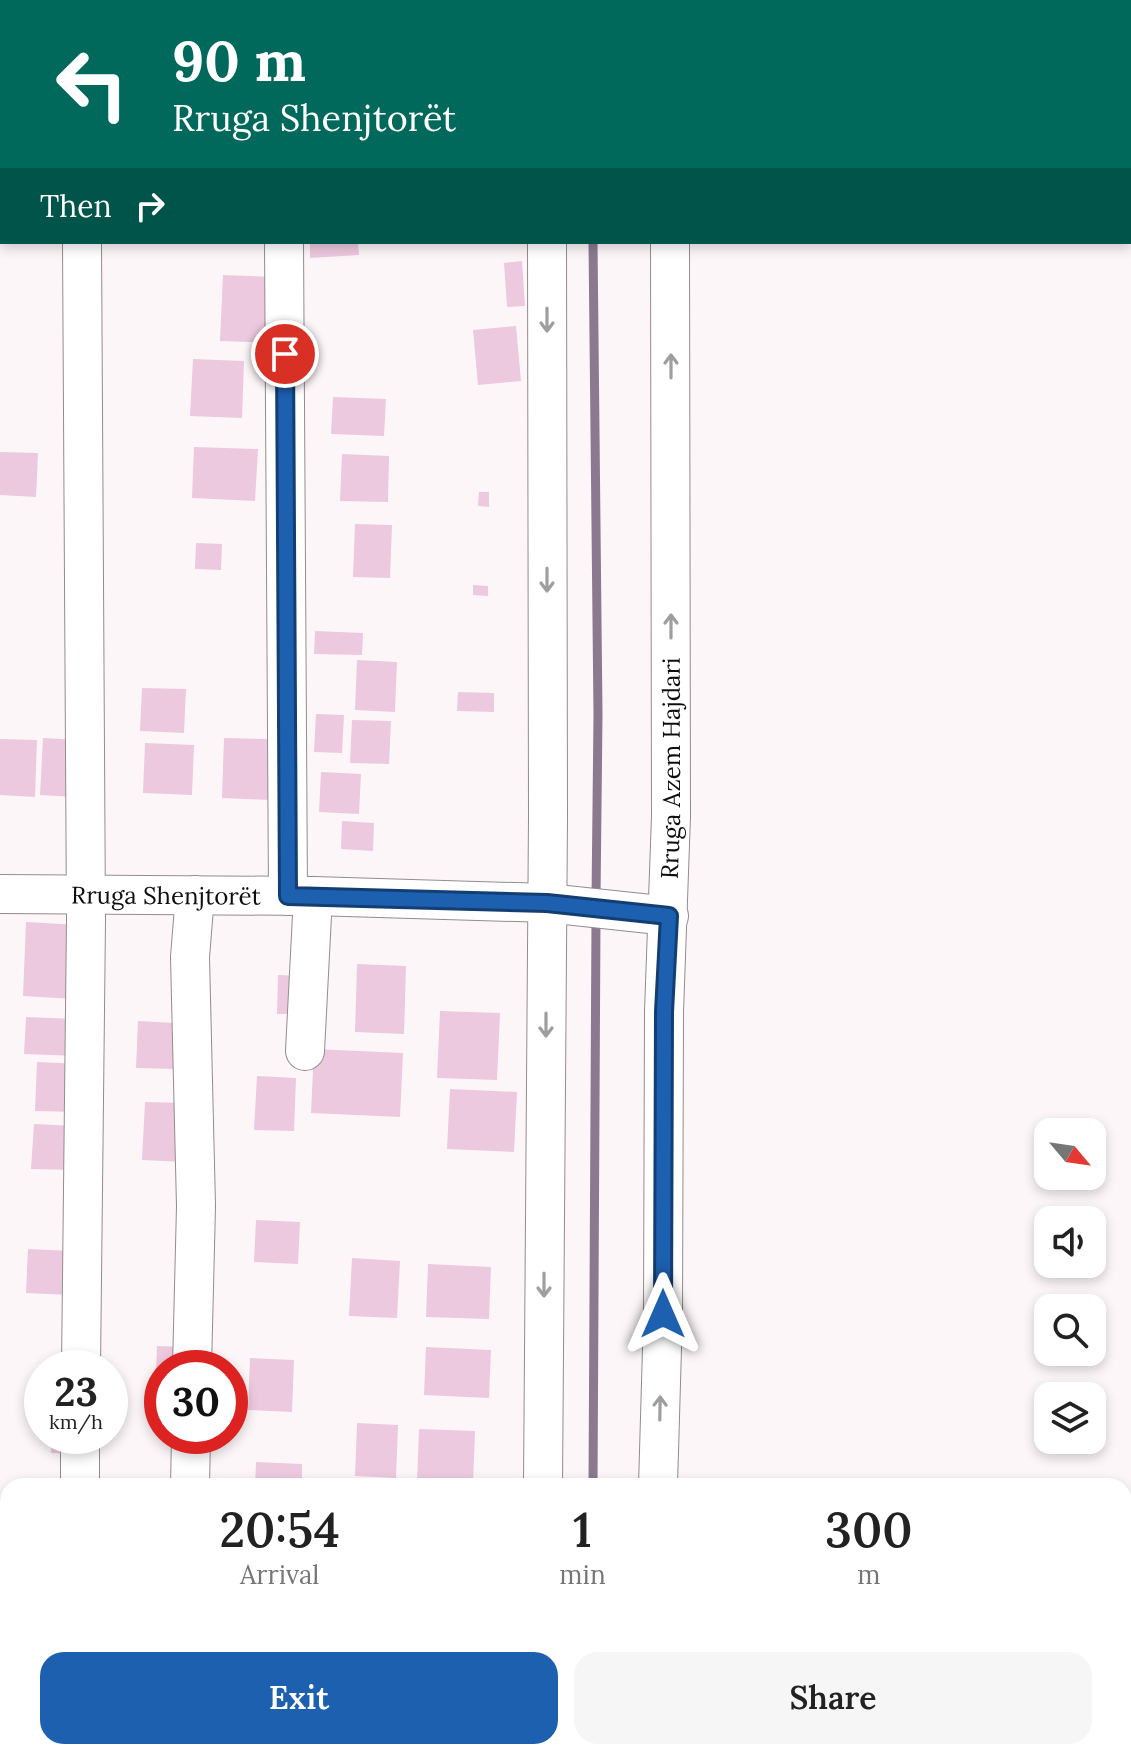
<!DOCTYPE html>
<html lang="en">
<head>
<meta charset="utf-8">
<style>
  body { margin:0; font-family:Lora,serif; background:#f6f6f6; color:#222; height:100vh; display:flex; flex-direction:column; font-size:30px; white-space:nowrap }
  * { box-sizing:border-box; margin:0 }
  p { font-size:26px; color:#767676 }
  .icon { flex:none; width:44px; height:44px; fill:none; stroke:currentColor; stroke-width:2; stroke-linecap:round; stroke-linejoin:round }
  .map { position:relative; flex:1; overflow:hidden }
  .details { position:absolute; left:0px; top:1478px; width:1132px; height:282px; display:flex; flex-direction:column; background:#fff; border-radius:24px 24px 0 0; box-shadow:0 4px 12px #0003 }
  .details>* { flex:none }
  .hud { position:absolute; left:0px; top:0px; width:1132px; height:244px; box-shadow:0 4px 12px #0003; background:#00695c; color:#fff; overflow:hidden }
  .needle { width:52px; rotate:119deg }
  .buttons { position:absolute; left:1034px; top:1118px; display:grid; gap:16px }
  .buttons a { display:grid; place-items:center; width:72px; height:72px; border-radius:16px; background:#fff; box-shadow:0 4px 12px #0003; font-size:40px }
  .speed { position:absolute; left:24px; top:1350px; display:flex; gap:16px; font-size:40px; font-weight:700; text-align:center }
  .speed>* { display:grid; place-content:center; width:104px; height:104px; border-radius:50%; background:#fff; box-shadow:0 4px 12px #0003; line-height:1 }
  .speed small { font-size:20px; font-weight:400 }
  .speed .limit { border:12px solid #d22; background:#fff; color:#111 }
  .pin { position:absolute; display:grid; place-items:center; width:68px; height:68px; color:#fff; margin:-34px; border:4px solid #fff; border-radius:50%; box-shadow:0 2px 8px #0007 }
  .me { position:absolute; width:88px; margin:-44px; rotate:0deg; stroke-linejoin:round; filter:drop-shadow(0 0 6px #0008) }
  .turn { display:flex; align-items:center; gap:28px; height:168px; padding:0 40px; font-size:36px }
  .turn .icon { width:104px; height:104px; stroke-width:2.5 }
  .turn b { display:block; font-size:56px; line-height:68px }
  .then { display:flex; align-items:center; height:76px; padding:0 40px; background:#0003; gap:16px; font-size:30px }
  .eta { display:flex; justify-content:space-evenly; align-items:center; height:136px; text-align:center }
  .eta b { font-size:48px; font-weight:600; line-height:56px }
  .primary-button { display:flex; gap:16px; margin-top:auto; padding:16px 40px }
  .primary-button a { flex:1; height:92px; border-radius:24px; background:#1d60b0; color:#fff; font-size:32px; font-weight:600; line-height:92px; text-align:center }
  .primary-button a+a { background:#f6f6f6; color:#222 }
  .map>svg:first-child { display:block }
  .lines { fill:none; stroke-linecap:round; stroke-linejoin:round }
  .stream { stroke:#8b7a8f; stroke-width:9 }
  .building { fill:#ecc9df }
  .minor-casing { stroke:#958b8d; stroke-width:40 }
  .minor { stroke:#fff; stroke-width:38 }
  .oneway { stroke:#9f9e9e }
  .route-casing { stroke:#133e72; stroke-width:20 }
  .route { stroke:#1d60b0; stroke-width:14 }
  .labels { text-anchor:middle; dominant-baseline:central; stroke-width:6; stroke-linejoin:round; paint-order:stroke }
  .street-label { font-size:24px; fill:#0f0c0d; stroke:#fdf6f8 }
</style>
</head>
<body>
<div class="map">
<svg width="1131" height="1759" viewBox="0 0 1131 1759">
  <rect width="100%" height="100%" fill="#fdf6f8"/>
  <g class="lines">
    <g class="stream">
      <polyline points="594,2 594,0"/>
      <polyline points="593,242 598,715 596,899"/>
      <polyline points="593,1486 596,917"/>
      <polyline points="592,1759 592,1752"/>
    </g>
  </g>
  <g class="building">
    <polygon points="310,242 358,242 359,255 310,258"/>
    <polygon points="522,261 525,306 507,307 504,263"/>
    <polygon points="223,275 276,277 273,343 220,341"/>
    <polygon points="516,326 521,381 478,385 473,330"/>
    <polygon points="193,359 244,361 242,418 190,416"/>
    <polygon points="333,397 386,399 384,436 331,434"/>
    <polygon points="194,447 258,449 255,501 192,498"/>
    <polygon points="0,452 38,453 36,497 0,495"/>
    <polygon points="342,454 389,456 388,502 340,501"/>
    <polygon points="479,492 489,492 489,507 478,506"/>
    <polygon points="355,524 392,525 390,578 353,577"/>
    <polygon points="196,543 222,544 221,570 195,569"/>
    <polygon points="473,585 488,586 488,596 473,595"/>
    <polygon points="315,631 363,633 362,655 314,654"/>
    <polygon points="357,660 397,662 395,712 355,710"/>
    <polygon points="142,688 186,689 184,733 140,731"/>
    <polygon points="458,692 494,693 494,712 457,711"/>
    <polygon points="316,714 344,715 342,753 314,752"/>
    <polygon points="352,720 391,721 389,764 350,763"/>
    <polygon points="43,738 78,740 75,797 40,795"/>
    <polygon points="224,738 272,739 270,800 222,798"/>
    <polygon points="0,739 37,740 35,797 0,795"/>
    <polygon points="145,743 194,745 192,795 143,793"/>
    <polygon points="321,772 361,774 359,814 319,812"/>
    <polygon points="342,821 374,823 373,851 341,849"/>
    <polygon points="26,922 79,925 75,999 23,996"/>
    <polygon points="357,964 406,966 404,1034 355,1032"/>
    <polygon points="278,975 302,976 301,1014 277,1014"/>
    <polygon points="440,1011 500,1013 497,1080 437,1078"/>
    <polygon points="26,1017 77,1019 76,1056 24,1054"/>
    <polygon points="138,1021 176,1023 174,1069 136,1068"/>
    <polygon points="314,1049 403,1053 400,1117 311,1113"/>
    <polygon points="37,1062 80,1064 78,1112 35,1111"/>
    <polygon points="257,1076 296,1078 294,1131 254,1130"/>
    <polygon points="450,1089 517,1092 514,1152 447,1149"/>
    <polygon points="145,1102 188,1103 185,1162 142,1160"/>
    <polygon points="34,1124 77,1126 75,1170 31,1169"/>
    <polygon points="256,1220 300,1222 298,1264 254,1262"/>
    <polygon points="28,1249 72,1251 70,1295 26,1293"/>
    <polygon points="352,1258 400,1261 397,1318 349,1316"/>
    <polygon points="428,1264 491,1267 489,1319 426,1317"/>
    <polygon points="157,1346 187,1347 187,1368 162,1368 162,1395 155,1395"/>
    <polygon points="426,1347 491,1350 489,1398 424,1395"/>
    <polygon points="250,1358 294,1360 292,1412 248,1410"/>
    <polygon points="357,1423 398,1425 396,1478 355,1476"/>
    <polygon points="419,1429 475,1431 473,1484 417,1482"/>
    <polygon points="52,1436 74,1436 74,1454 51,1453"/>
    <polygon points="256,1462 302,1464 302,1486 255,1486"/>
    <rect x="0" y="1531" width="8" height="51"/>
    <rect x="0" y="1600" width="8" height="41"/>
    <polygon points="0,1669 8,1670 8,1722 0,1722"/>
  </g>
  <g class="lines">
    <g class="minor-casing">
      <g id="minor">
        <polyline points="81,0 81,2"/>
        <polyline points="538,0 538,2"/>
        <polyline points="661,0 663,0"/>
        <polyline points="283,2 283,0"/>
        <polyline points="284,242 288,896"/>
        <path id="s1" d="M0,894L313,896L547,903L669,916"/>
        <polyline points="305,1051 313,896"/>
        <polyline points="81,1368 86,920 82,242"/>
        <polyline points="192,1368 196,1206 190,957 195,895"/>
        <polyline points="80,1486 80,1436"/>
        <polyline points="190,1486 191,1436"/>
        <polyline points="543,1486 548,817 547,242"/>
        <path id="s2" d="M658,1486L663,1314L664,1012L671,816L670,242"/>
        <polyline points="76,1759 76,1752"/>
        <polyline points="184,1759 184,1752"/>
        <polyline points="292,1759 292,1752"/>
        <polyline points="542,1759 542,1752"/>
        <polyline points="652,1759 652,1752"/>
      </g>
    </g>
    <use href="#minor" class="minor"/>
  </g>
  <defs><path id="oneway-shaft" d="M-6 0H5M1.5-3L5.5 0L1.5 3" fill="none" stroke-width="1.6" stroke-linecap="round" stroke-linejoin="round" transform="scale(2)"/></defs>
  <g class="oneway">
    <use href="#oneway-shaft" transform="translate(547 320) rotate(90)"/>
    <use href="#oneway-shaft" transform="translate(671 366) rotate(-90)"/>
    <use href="#oneway-shaft" transform="translate(547 580) rotate(90)"/>
    <use href="#oneway-shaft" transform="translate(671 626) rotate(-90)"/>
    <use href="#oneway-shaft" transform="translate(546 1025) rotate(90)"/>
    <use href="#oneway-shaft" transform="translate(544 1285) rotate(90)"/>
    <use href="#oneway-shaft" transform="translate(660 1408) rotate(-89)"/>
  </g>
  <g class="lines">
    <g class="route-casing">
      <polyline id="route" points="285,354 288,896 547,903 669,916 664,1012 663,1314"/>
    </g>
    <use href="#route" class="route"/>
  </g>
  <g class="labels">
    <g class="street-label">
      <text stroke="none"><textPath href="#s2" startOffset="718">Rruga Azem Hajdari</textPath></text>
      <text stroke="none"><textPath href="#s1" startOffset="166">Rruga Shenjtorët</textPath></text>
    </g>
  </g>
</svg>
<div class="buttons">
<a><svg class="needle" viewBox="-14 -14 28 28"><path d="M0-13l5 13h-10z" fill="#e53935"/><path d="M0 13l5-13h-10z" fill="#767676"/></svg></a>
<a><svg class="icon" aria-label="sound" viewBox="0 0 24 24"><path d="M4 9h4l5-4v14l-5-4H4zM17 9q2 3 0 6"/></svg></a>
<a><svg class="icon" aria-label="search" viewBox="0 0 24 24"><circle cx="10" cy="10" r="6"/><path d="M15 15l6 6"/></svg></a>
<a><svg class="icon" aria-label="layers" viewBox="0 0 24 24"><path d="M12 4l9 5-9 5-9-5zM3 14l9 5 9-5"/></svg></a>
</div>
<div class="speed"><div>23<small>km/h</small></div><div class="limit">30</div></div>
<div class="pin" style="left:285px;top:354px;background:#d93025"><svg class="icon" aria-label="arrive" viewBox="0 0 24 24"><path d="M6 21V4h12l-3 4 3 4H6"/></svg></div>
<svg class="me" style="left:663px;top:1314px" viewBox="-20 -20 40 40"><path d="M0-17L14 15 0 8-14 15z" fill="#1d60b0" stroke="#fff" stroke-width="4"/></svg>
<div class="hud">
<div class="turn"><svg class="icon" aria-label="left" viewBox="0 0 24 24"><path d="M17 20v-9H6M10 6l-5 5 5 5"/></svg><div><b>90 m</b>Rruga Shenjtorët</div></div>
<div class="then">Then<svg class="icon" aria-label="right" viewBox="0 0 24 24"><path d="M7 20v-9h11M14 6l5 5-5 5"/></svg></div>
</div>
<section class="details">
<div class="eta">
<div><b>20:54</b><p>Arrival</p></div>
<div><b>1</b><p>min</p></div>
<div><b>300</b><p>m</p></div>
</div>
<div class="primary-button"><a>Exit</a><a>Share</a></div>
</section>
</div>
</body>
</html>
